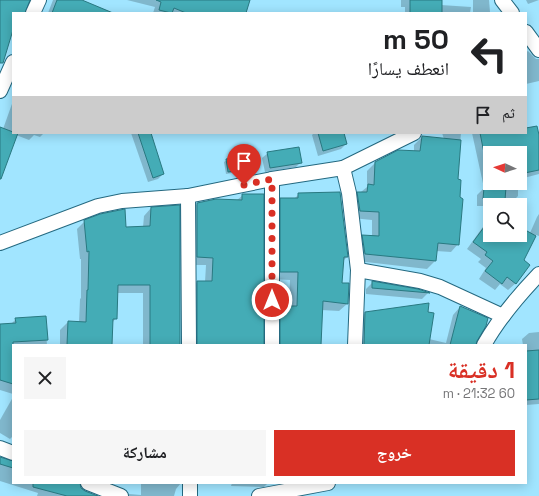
<!DOCTYPE html>
<html lang="ar">
<head>
<meta charset="utf-8">
<style>
  body { margin:0; font-family:"Space Grotesk","Noto Naskh Arabic",sans-serif; background:#f6f6f6; color:#202124; direction:rtl; height:100vh; display:flex; flex-direction:column; font-size:15px; white-space:nowrap }
  * { box-sizing:border-box; margin:0 }
  p { font-size:13px; color:#757577 }
  .icon { flex:none; width:22px; height:22px; fill:none; stroke:currentColor; stroke-width:2; stroke-linecap:round; stroke-linejoin:round }
  .map { position:relative; flex:1; overflow:hidden; direction:ltr }
  .side { position:absolute; left:12px; top:344px; width:515px; height:140px; display:flex; flex-direction:column; background:#fff; border-radius:0px; box-shadow:0 2px 10px #0003; direction:rtl }
  .side>* { flex:none }
  .banner { position:absolute; left:12px; top:12px; width:515px; height:122px; border-radius:0px; box-shadow:0 2px 10px #0003; direction:rtl; background:#fff; color:#202124; overflow:hidden }
  .needle { width:26px; rotate:273deg }
  .fabs { position:absolute; left:483px; top:146px; display:grid; gap:8px }
  .fabs a { display:grid; place-items:center; width:44px; height:44px; border-radius:0px; background:#fff; box-shadow:0 2px 10px #0003; font-size:20px }
  .pin { position:absolute; display:grid; place-items:center; width:34px; height:34px; color:#fff; margin:-41px -17px; border-radius:50% 50% 50% 0; rotate:-45deg; box-shadow:0 0 4px #0007 }
  .pin .icon { rotate:45deg }
  .me { position:absolute; width:44px; margin:-22px; rotate:0deg; stroke-linejoin:round; filter:drop-shadow(0 0 3px #0008) }
  .turn { display:flex; align-items:center; gap:14px; height:84px; padding:0 12px; font-size:18px }
  .turn .icon { width:52px; height:52px; stroke-width:2.5 }
  .turn b { display:block; font-size:28px; line-height:34px }
  .then { display:flex; align-items:center; height:38px; padding:0 12px; background:#0003; gap:8px; font-size:15px }
  .round { display:grid; place-items:center; flex:none; width:42px; height:42px; border-radius:0px; background:#f6f6f6 }
  .headline { display:flex; align-items:center; justify-content:space-between; height:68px; padding:0 12px }
  h1 { font-size:24px; font-weight:700; line-height:30px; color:#d93025 }
  .action { display:flex; gap:8px; margin-top:auto; padding:8px 12px }
  .action a { flex:1; height:46px; border-radius:0px; background:#d93025; color:#fff; font-size:16px; font-weight:700; line-height:46px; text-align:center }
  .action a+a { background:#f6f6f6; color:#202124 }
  .map>svg:first-child { display:block }
  .shadow { fill:#0003 }
  .building { fill:#44acb6; stroke:#297981 }
  .lines { fill:none; stroke-linecap:round; stroke-linejoin:round }
  .street-casing { stroke:#246980; stroke-width:16 }
  .street { stroke:#fff; stroke-width:14 }
  .route { stroke:#d93025; stroke-width:7; stroke-dasharray:0 12.6 }
</style>
</head>
<body>
<div class="map">
<svg width="539" height="496" viewBox="0 0 539 496">
  <rect width="100%" height="100%" fill="#a1e5ff"/>
  <g class="shadow">
    <polygon points="53,0 80,0 113,13 48,13"/>
    <polygon points="127,0 249,0 245,13 153,13 155,7"/>
    <polygon points="401,0 441,0 441,5 471,7 470,13 405,13 405,7 401,7"/>
    <polygon points="473,0 489,0 490,12 489,13 473,13"/>
    <polygon points="526,0 539,0 528,4"/>
    <polygon points="528,51 536,59 539,59 539,81 526,84 526,52"/>
    <polygon points="13,101 13,133 44,133 40,137 34,135 29,140 16,135 0,171 0,128 3,129"/>
    <polygon points="526,129 539,135 539,174 520,179 520,153 490,153 490,183 518,183 518,196 511,203 501,203 499,205 490,205 490,206 477,206 477,195 484,188 472,133 526,133"/>
    <polygon points="131,133 150,133 163,174 158,179 148,182"/>
    <polygon points="314,133 343,133 346,144 341,149 318,156 312,135"/>
    <polygon points="442,133 461,133 457,180 458,244 451,252 436,251 435,261 427,269 357,261 355,244 363,236 372,237 372,220 352,218 350,201 367,187 367,171 375,163 414,151 414,145 422,137 444,139"/>
    <polygon points="268,153 301,162 296,167 265,172 262,158"/>
    <polygon points="227,160 239,170 237,172 226,174 224,162"/>
    <polygon points="299,194 347,257 343,261 341,284 347,304 339,311 321,310 321,345 273,345 273,315 281,307 289,307 290,280 273,279 273,206 281,199 294,199"/>
    <polygon points="243,195 262,345 190,345 190,290 197,282 205,282 206,265 190,265 189,212 197,204 237,200"/>
    <polygon points="151,208 179,345 143,345 143,293 117,293 116,318 112,323 111,345 60,345 60,330 68,322 79,322 80,299 81,298 81,259 80,259 77,229 85,221 125,229 143,227 144,216"/>
    <polygon points="539,214 539,236 536,235 523,261 516,283 508,290 500,284 495,290 479,279 486,268 478,262 481,259 467,249 485,224 490,219 490,235 520,235 520,229 530,233 537,217"/>
    <polygon points="373,282 418,290 428,293 422,299 366,294 366,289"/>
    <polygon points="460,307 472,345 356,345 357,321 365,313 427,312 429,339 446,343 453,315"/>
    <polygon points="45,317 47,345 13,345 13,394 0,390 0,325 11,324 16,319"/>
    <polygon points="539,332 539,404 526,405 526,345 523,345 522,339 529,333"/>
    <polygon points="13,397 13,436 10,439 0,433 0,420"/>
    <polygon points="0,458 13,462 13,483 79,483 81,489 97,496 37,496 38,493 0,481"/>
    <polygon points="141,483 181,483 176,489 174,496 128,496 129,494 141,495"/>
    <polygon points="232,483 268,483 264,487 231,486"/>
  </g>
  <g class="building">
    <polygon points="0,0 30,0 25,13 13,13 13,30 3,63 0,63"/>
    <polygon points="57,0 82,0 113,13 52,13"/>
    <polygon points="156,0 250,0 246,13 186,13 174,8 172,13 171,13 159,10 161,2"/>
    <rect x="410" y="0" width="32" height="13"/>
    <polygon points="537,126 539,135 539,170 520,174 520,153 484,153 480,133 526,133 526,128"/>
    <polygon points="0,127 13,132 13,133 18,133 1,179 0,179"/>
    <polygon points="138,133 151,133 164,174 153,178"/>
    <polygon points="318,133 344,133 347,144 323,151"/>
    <polygon points="422,136 461,140 458,179 461,180 460,197 463,199 459,245 438,243 436,261 365,254 362,235 379,236 379,212 360,211 357,192 367,192 368,184 374,185 375,162 398,150 420,151"/>
    <polygon points="299,147 302,163 270,168 267,152"/>
    <polygon points="238,157 240,170 228,172 226,159"/>
    <polygon points="484,187 506,187 505,200 483,199"/>
    <polygon points="340,192 348,257 344,257 342,283 349,283 348,304 323,301 321,345 280,345 280,306 297,306 298,272 280,272 280,198 298,198 298,193"/>
    <polygon points="242,194 264,194 264,345 197,345 197,281 212,281 213,258 197,257 197,203 216,199 242,200"/>
    <polygon points="180,205 180,345 150,345 150,285 118,285 117,319 113,319 112,345 67,345 68,321 86,322 87,290 88,290 89,251 87,252 84,220 100,214 125,209 126,227 150,226 151,207"/>
    <polygon points="490,219 490,235 520,235 520,227 536,236 524,260 530,265 516,284 507,277 502,284 485,271 493,261 485,255 487,252 473,242"/>
    <polygon points="372,281 418,289 430,293 372,288"/>
    <polygon points="429,303 428,312 434,313 429,345 364,345 365,312"/>
    <polygon points="460,306 488,318 486,326 477,341 476,345 450,345"/>
    <polygon points="46,316 48,340 13,342 13,384 0,380 0,324 16,323 15,318"/>
    <polygon points="539,350 539,399 526,400 526,351"/>
    <polygon points="0,457 13,461 13,468 0,464"/>
    <polygon points="33,483 80,483 81,488 85,491 98,496 67,496 33,487"/>
  </g>
  <g class="lines">
    <g class="street-casing">
      <g id="street">
        <polyline points="502,0 512,13"/>
        <polyline points="33,13 39,0"/>
        <polyline points="526,32 539,50"/>
        <polyline points="0,91 13,62"/>
        <polyline points="343,168 414,133"/>
        <polyline points="188,196 189,345"/>
        <polyline points="0,243 98,206 122,201 188,196 272,179 343,168 349,193 358,270 355,345"/>
        <polyline points="358,270 420,281 440,287 503,316"/>
        <polyline points="272,345 272,179"/>
        <path d="M484,345C499,318 518,296 539,274"/>
        <polyline points="0,448 13,453"/>
        <polyline points="88,483 121,496"/>
        <polyline points="190,483 190,496"/>
        <polyline points="259,496 328,483"/>
      </g>
    </g>
    <use href="#street" class="street"/>
  </g>
  <g class="lines">
    <polyline class="route" points="244,185 272,179 272,300"/>
  </g>
</svg>
<div class="fabs">
<a><svg class="needle" viewBox="-14 -14 28 28"><path d="M0-13l5 13h-10z" fill="#e53935"/><path d="M0 13l5-13h-10z" fill="#757577"/></svg></a>
<a><svg class="icon" aria-label="search" viewBox="0 0 24 24"><circle cx="10" cy="10" r="6"/><path d="M15 15l6 6"/></svg></a>
</div>
<div class="pin" style="left:244px;top:185px;background:#d93025"><svg class="icon" aria-label="arrive" viewBox="0 0 24 24"><path d="M6 21V4h12l-3 4 3 4H6"/></svg></div>
<svg class="me" style="left:272px;top:300px" viewBox="-20 -20 40 40"><circle r="17" fill="#d93025" stroke="#fff" stroke-width="3"/><path d="M0-11L8 9 0 5-8 9z" fill="#fff"/></svg>
<div class="banner">
<div class="turn"><svg class="icon" aria-label="left" viewBox="0 0 24 24"><path d="M17 20v-9H6M10 6l-5 5 5 5"/></svg><div><b>50 m</b>انعطف يسارًا</div></div>
<div class="then">ثم<svg class="icon" aria-label="arrive" viewBox="0 0 24 24"><path d="M6 21V4h12l-3 4 3 4H6"/></svg></div>
</div>
<section class="side">
<div class="headline"><div><h1>1 دقيقة</h1><p>60 m · 21:32</p></div><a class="round"><svg class="icon" aria-label="close" viewBox="0 0 24 24"><path d="M6 6l12 12M18 6L6 18"/></svg></a></div>
<div class="action"><a>خروج</a><a>مشاركة</a></div>
</section>
</div>
</body>
</html>
